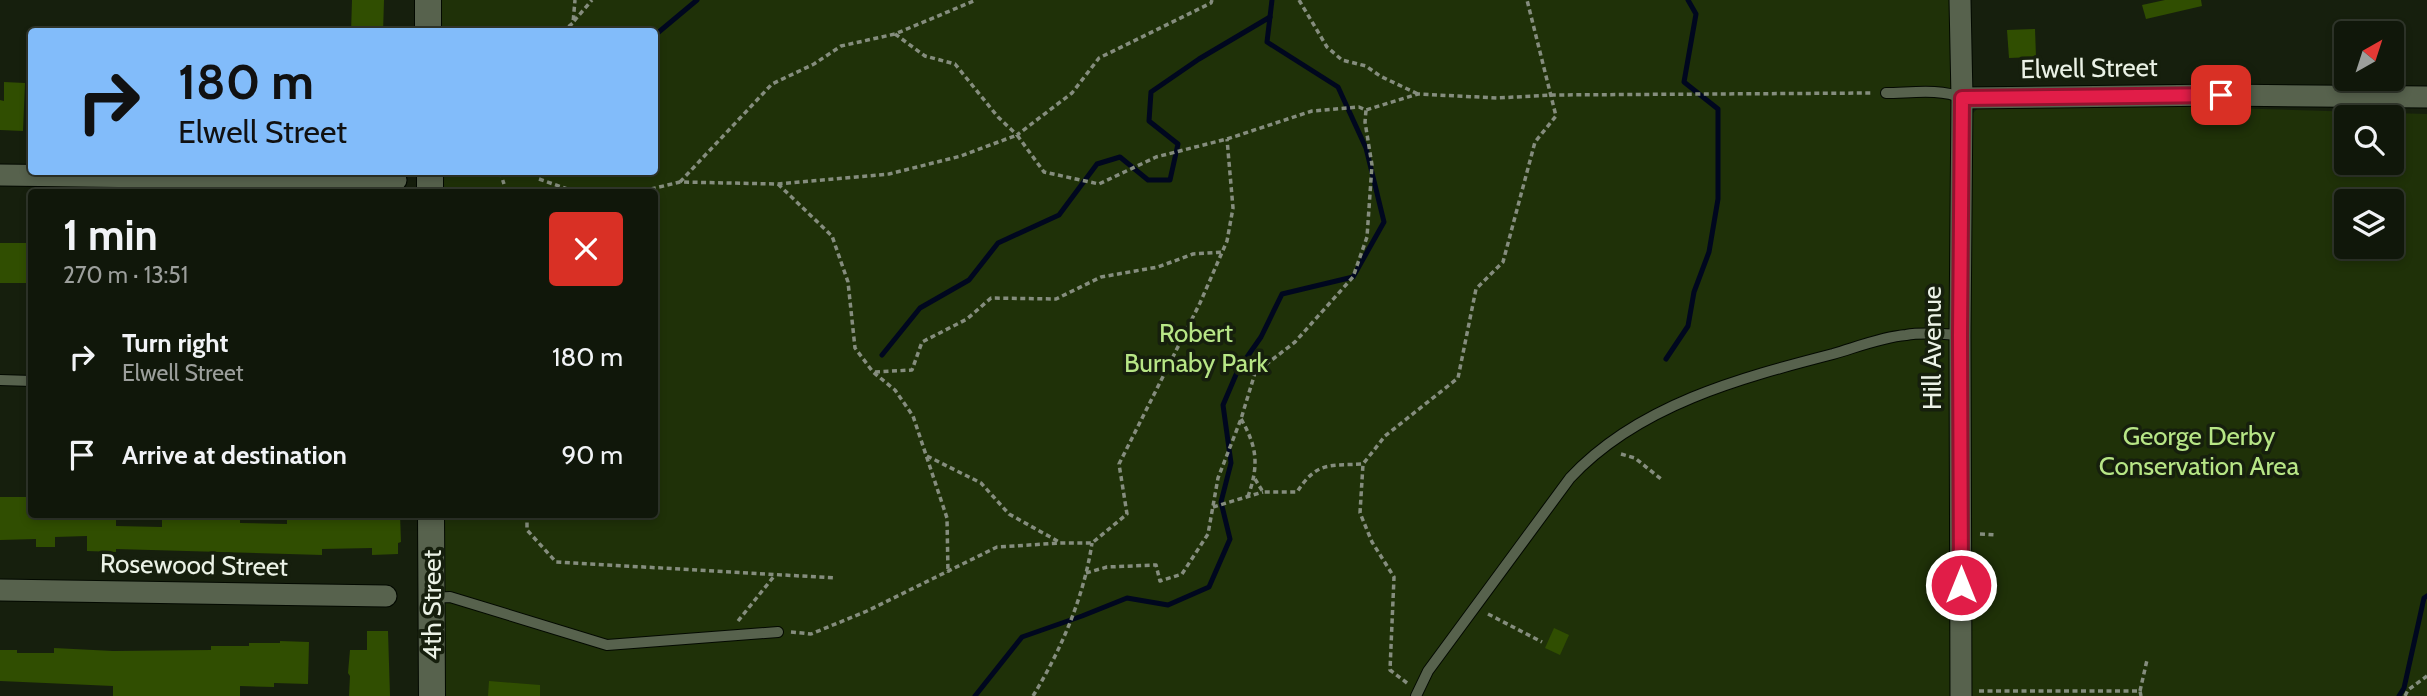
<!DOCTYPE html>
<html lang="en">
<head>
<meta charset="utf-8">
<style>
  body { margin:0; font-family:Cabin,sans-serif; background:#1e2418; color:#f1f3f6; height:100vh; display:flex; flex-direction:column; font-size:26px; white-space:nowrap }
  * { box-sizing:border-box; margin:0 }
  p { font-size:23px; color:#9c9f9c }
  .icon { flex:none; width:38px; height:38px; fill:none; stroke:currentColor; stroke-width:2; stroke-linecap:round; stroke-linejoin:round }
  .map { position:relative; flex:1; overflow:hidden }
  .drawer { position:absolute; left:28px; top:189px; width:630px; height:329px; display:flex; flex-direction:column; background:#10170a; border-radius:7px; box-shadow:0 4px 10px #0003,0 0 0 2px #30362b }
  .drawer>* { flex:none }
  .guide { position:absolute; left:28px; top:28px; width:630px; height:147px; border-radius:7px; box-shadow:0 4px 10px #0003,0 0 0 2px #30362b; background:#82bcfa; color:#111; overflow:hidden }
  .needle { width:46px; rotate:39deg }
  .controls { position:absolute; left:2334px; top:21px; display:grid; gap:14px }
  .controls a { display:grid; place-items:center; width:70px; height:70px; border-radius:7px; background:#10170a; box-shadow:0 4px 10px #0003,0 0 0 2px #30362b; font-size:35px }
  .pin { position:absolute; display:grid; place-items:center; width:60px; height:60px; color:#fff; margin:-30px; border-radius:14px; box-shadow:0 4px 10px #0006 }
  .me { position:absolute; width:77px; margin:-38px; rotate:0deg; stroke-linejoin:round; filter:drop-shadow(0 0 5px #0008) }
  .turn { display:flex; align-items:center; gap:24px; height:147px; padding:0 35px; font-size:32px }
  .turn .icon { width:91px; height:91px; stroke-width:2.5 }
  .turn b { display:block; font-size:49px; line-height:60px }
  .round { display:grid; place-items:center; flex:none; width:74px; height:74px; border-radius:7px; background:#1e2418 }
  .headline { display:flex; align-items:center; justify-content:space-between; height:119px; padding:0 35px }
  h1 { font-size:42px; font-weight:800; line-height:52px }
  ul { padding:0; list-style:none }
  li { display:flex; align-items:center; gap:21px; height:98px; padding:0 35px }
  li div { flex:1 }
  li b { display:block; font-size:26px }
  li em { font-style:normal }
  .map>svg:first-child { display:block }
  .green { fill:#1f3108; fill-rule:evenodd }
  .lines { fill:none; stroke-linecap:round; stroke-linejoin:round }
  .stream { stroke:#00071f; stroke-width:5 }
  .building { fill:#304e01 }
  .service-casing { stroke:#030900; stroke-width:12 }
  .minor-casing { stroke:#030900; stroke-width:23 }
  .tertiary-casing { stroke:#030900; stroke-width:28 }
  .path { stroke:#858d7e; stroke-width:3.5; stroke-dasharray:5 3.5; stroke-linecap:butt }
  .service { stroke:#57624d; stroke-width:10 }
  .minor { stroke:#57624d; stroke-width:21 }
  .tertiary { stroke:#57624d; stroke-width:26 }
  .route-casing { stroke:#92132f; stroke-width:18 }
  .route { stroke:#e11d48; stroke-width:12 }
  .labels { text-anchor:middle; dominant-baseline:central; stroke-width:7; stroke-linejoin:round; paint-order:stroke }
  .street-label { font-size:26px; fill:#ebf2e6; stroke:#161f0d }
  .park-label { font-size:26px; fill:#b7e686; stroke:#161f0d }
</style>
</head>
<body>
<div class="map">
<svg width="2427" height="696" viewBox="0 0 2427 696">
  <rect width="100%" height="100%" fill="#161f0d"/>
  <g class="green">
    <polygon points="439,0 1953,0 1950,696 444,696 443,515 654,514 654,192 441,192 440,172 654,172 654,32 439,31"/>
    <path d="M1998,101L2427,114V696H1968L1971,115L1978,108ZM2347,117H2392V163H2347ZM2347,201H2392V247H2347Z"/>
  </g>
  <g class="lines">
    <g class="stream">
      <polyline points="654,36 697,0"/>
      <polyline points="882,355 920,308 969,280 998,243 1059,215 1097,164 1120,157 1148,180 1170,180 1178,144 1149,121 1151,92 1199,59 1270,17"/>
      <polyline points="1666,359 1688,326 1694,292 1709,252 1718,199 1718,109 1684,82 1696,14 1688,0"/>
      <polyline points="975,696 1022,637 1082,616 1127,598 1168,605 1209,587 1230,539 1221,502 1231,463 1223,405 1238,370 1261,337 1282,294 1353,277 1384,222 1366,148 1338,87 1267,42 1272,0"/>
      <polyline points="2399,696 2404,688 2424,598 2427,596"/>
    </g>
  </g>
  <g class="building">
    <polygon points="352,0 384,0 383,32 351,32"/>
    <polygon points="2165,0 2201,0 2202,6 2146,19 2142,5"/>
    <polygon points="2035,29 2036,57 2009,58 2007,30"/>
    <polygon points="4,82 25,83 23,131 0,130 0,100 4,101"/>
    <rect x="0" y="243" width="31" height="40"/>
    <polygon points="0,497 29,497 29,514 116,514 116,526 162,527 162,520 240,520 240,523 287,524 287,514 400,514 401,542 398,543 398,554 372,555 372,548 322,549 322,555 116,549 116,552 87,551 87,536 55,537 55,547 36,547 36,539 0,540"/>
    <polygon points="1554,628 1569,635 1560,655 1545,648"/>
    <polygon points="367,631 388,631 390,696 349,696 350,676 348,673 350,650 367,650"/>
    <polygon points="280,641 309,642 308,684 274,683 274,687 240,686 240,696 113,696 113,686 0,681 0,650 17,650 17,653 54,653 54,648 113,651 211,650 211,646 249,646 249,643 280,643"/>
    <polygon points="489,681 540,685 540,696 488,696"/>
  </g>
  <g class="lines">
    <g class="service-casing">
      <g id="service">
        <path d="M1886,93C1910,93 1940,88 1962,98"/>
        <polyline points="0,380 32,381"/>
        <polyline points="431,598 450,597 607,645 778,632"/>
        <path d="M1416,696L1428,671L1570,478C1638,405 1740,378 1833,354C1857,347 1882,337 1906,335C1923,332 1942,334 1960,335"/>
      </g>
    </g>
    <g class="minor-casing">
      <g id="minor">
        <polyline points="1960,0 1962,98 1960,335 1961,696"/>
        <polyline points="1962,98 2221,95 2427,97"/>
        <polyline points="0,175 396,180"/>
        <polyline points="0,590 386,596"/>
      </g>
    </g>
    <g class="tertiary-casing">
      <g id="tertiary">
        <polyline points="428,0 428,32"/>
        <polyline points="430,192 430,172"/>
        <polyline points="431,514 432,696"/>
      </g>
    </g>
    <g class="path">
      <polyline points="1299,0 1327,47 1342,60 1366,66 1380,76 1418,94"/>
      <polyline points="574,21 592,0"/>
      <polyline points="562,32 573,23 575,0"/>
      <polyline points="895,34 925,56 955,64 998,117 1017,135 1072,93 1099,58 1211,3 1212,0"/>
      <polyline points="500,172 504,184"/>
      <polyline points="539,179 576,192"/>
      <polyline points="680,182 772,84 814,64 841,46 895,34 976,0"/>
      <polyline points="778,184 832,236 848,282 855,348 873,372 895,390 913,416 947,518 948,573"/>
      <polyline points="600,192 651,189 680,182 778,184 889,174 961,156 1017,135 1044,172 1099,184 1156,157 1227,139 1312,111 1359,107 1366,110 1418,94 1497,98 1552,95 1873,93"/>
      <polyline points="875,372 912,370 922,342 967,319 991,298 1056,299 1101,277 1158,267 1193,254 1224,252"/>
      <path d="M1241,419C1258,448 1259,467 1247,499"/>
      <polyline points="1621,454 1635,458 1661,479"/>
      <polyline points="927,456 981,483 1009,514 1061,543"/>
      <path d="M1255,479L1263,492H1297C1317,461 1329,466 1363,464"/>
      <polyline points="1213,507 1263,492"/>
      <polyline points="527,514 527,530 556,562 836,578"/>
      <polyline points="1980,534 1997,535"/>
      <polyline points="1086,573 1107,567 1156,565 1160,581 1182,574 1208,534 1218,478 1241,419 1255,373 1295,342 1353,277 1367,237 1372,165 1365,122 1366,110"/>
      <polyline points="1488,614 1542,642"/>
      <polyline points="738,621 775,575"/>
      <polyline points="791,632 811,634 867,611 997,547 1061,543 1092,543 1127,514 1119,464 1200,303 1227,241 1233,208 1227,139"/>
      <polyline points="1407,683 1390,670 1394,577 1372,542 1360,513 1363,464 1385,436 1458,378 1476,289 1503,262 1535,142 1556,116 1527,0"/>
      <polyline points="1979,691 2140,691 2141,696"/>
      <polyline points="2140,691 2147,660"/>
      <path d="M1033,696C1061,650 1084,597 1092,543"/>
      <polyline points="2405,696 2408,690 2427,676"/>
    </g>
    <use href="#service" class="service"/>
    <use href="#minor" class="minor"/>
    <use href="#tertiary" class="tertiary"/>
  </g>
  <g class="lines">
    <g class="route-casing">
      <polyline id="route" points="1961,585 1960,335 1962,98 2221,95"/>
    </g>
    <use href="#route" class="route"/>
  </g>
  <g class="labels">
    <g class="street-label">
      <text transform="translate(2089 68) rotate(-1)">Elwell Street</text>
      <text transform="translate(1932 348) rotate(-90)">Hill Avenue</text>
      <text transform="translate(194 565) rotate(1)">Rosewood Street</text>
      <text transform="translate(432 605) rotate(-90)">4th Street</text>
    </g>
    <g class="park-label">
      <text x="1196" y="333">Robert<tspan x="1196" dy="30">Burnaby Park</tspan></text>
      <text x="2199" y="436">George Derby<tspan x="2199" dy="30">Conservation Area</tspan></text>
    </g>
  </g>
</svg>
<div class="controls">
<a><svg class="needle" viewBox="-14 -14 28 28"><path d="M0-13l5 13h-10z" fill="#e53935"/><path d="M0 13l5-13h-10z" fill="#9c9f9c"/></svg></a>
<a><svg class="icon" aria-label="search" viewBox="0 0 24 24"><circle cx="10" cy="10" r="6"/><path d="M15 15l6 6"/></svg></a>
<a><svg class="icon" aria-label="layers" viewBox="0 0 24 24"><path d="M12 4l9 5-9 5-9-5zM3 14l9 5 9-5"/></svg></a>
</div>
<div class="pin" style="left:2221px;top:95px;background:#d93025"><svg class="icon" aria-label="arrive" viewBox="0 0 24 24"><path d="M6 21V4h12l-3 4 3 4H6"/></svg></div>
<svg class="me" style="left:1961px;top:585px" viewBox="-20 -20 40 40"><circle r="17" fill="#e11d48" stroke="#fff" stroke-width="3"/><path d="M0-11L8 9 0 5-8 9z" fill="#fff"/></svg>
<div class="guide">
<div class="turn"><svg class="icon" aria-label="right" viewBox="0 0 24 24"><path d="M7 20v-9h11M14 6l5 5-5 5"/></svg><div><b>180 m</b>Elwell Street</div></div>
</div>
<section class="drawer">
<div class="headline"><div><h1>1 min</h1><p>270 m · 13:51</p></div><a class="round" style="background:#d93025;color:#fff"><svg class="icon" aria-label="close" viewBox="0 0 24 24"><path d="M6 6l12 12M18 6L6 18"/></svg></a></div>
<ul>
<li><svg class="icon" aria-label="right" viewBox="0 0 24 24"><path d="M7 20v-9h11M14 6l5 5-5 5"/></svg><div><b>Turn right</b><p>Elwell Street</p></div><em>180 m</em></li>
<li><svg class="icon" aria-label="arrive" viewBox="0 0 24 24"><path d="M6 21V4h12l-3 4 3 4H6"/></svg><div><b>Arrive at destination</b></div><em>90 m</em></li>
</ul>
</section>
</div>
</body>
</html>
